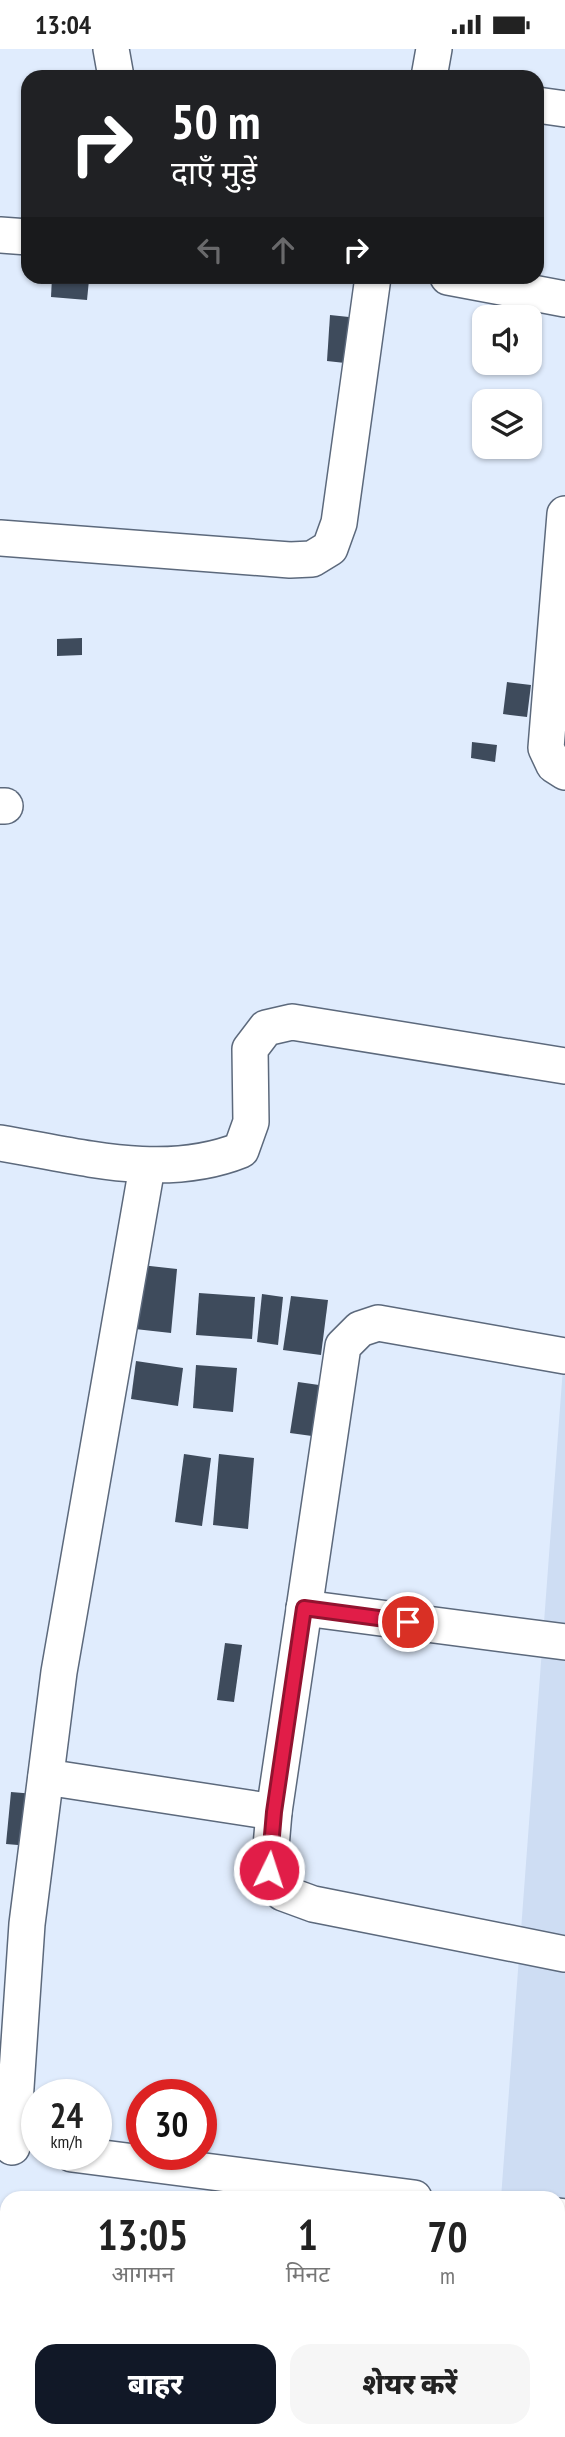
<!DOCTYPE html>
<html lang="hi">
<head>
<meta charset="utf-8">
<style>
  body { margin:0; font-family:"PT Sans Narrow","Noto Sans Devanagari",sans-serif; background:#f6f6f6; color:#222; height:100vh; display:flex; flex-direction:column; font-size:26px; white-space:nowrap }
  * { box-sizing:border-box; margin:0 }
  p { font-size:23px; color:#767676 }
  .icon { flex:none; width:38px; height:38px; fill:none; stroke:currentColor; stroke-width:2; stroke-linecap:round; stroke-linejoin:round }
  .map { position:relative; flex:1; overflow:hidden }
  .details { position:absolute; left:0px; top:2142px; width:565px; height:247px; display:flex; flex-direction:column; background:#fff; border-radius:21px 21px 0 0; box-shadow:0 2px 5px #0004 }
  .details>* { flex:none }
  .top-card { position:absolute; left:21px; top:21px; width:523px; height:214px; border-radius:21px; box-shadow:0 2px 5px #0004; background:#202124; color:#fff; overflow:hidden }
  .buttons { position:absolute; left:472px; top:256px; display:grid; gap:14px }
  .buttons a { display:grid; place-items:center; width:70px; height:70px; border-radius:14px; background:#fff; box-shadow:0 2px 5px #0004; font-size:35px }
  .speed { position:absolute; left:21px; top:2030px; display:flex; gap:14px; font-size:35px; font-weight:700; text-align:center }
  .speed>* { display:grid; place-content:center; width:91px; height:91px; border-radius:50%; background:#fff; box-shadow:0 2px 5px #0004; line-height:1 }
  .speed small { font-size:18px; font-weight:400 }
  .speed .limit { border:10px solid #d22; background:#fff; color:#111 }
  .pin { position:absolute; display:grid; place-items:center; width:60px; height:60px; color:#fff; margin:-30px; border:4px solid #fff; border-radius:50%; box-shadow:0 2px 7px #0007 }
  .me { position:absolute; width:77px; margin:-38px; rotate:4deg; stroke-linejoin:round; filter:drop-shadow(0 0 5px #0008) }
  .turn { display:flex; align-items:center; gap:24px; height:147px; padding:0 35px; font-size:32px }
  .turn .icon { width:91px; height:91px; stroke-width:2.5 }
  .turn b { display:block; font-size:49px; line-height:60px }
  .lanes { display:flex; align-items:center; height:66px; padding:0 35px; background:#0003; justify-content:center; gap:35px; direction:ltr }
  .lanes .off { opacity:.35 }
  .eta { display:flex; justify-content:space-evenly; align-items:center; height:119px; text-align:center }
  .eta b { font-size:42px; font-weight:800; line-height:49px }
  .action { display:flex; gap:14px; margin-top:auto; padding:14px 35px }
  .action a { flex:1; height:80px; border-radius:21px; background:#111827; color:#fff; font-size:28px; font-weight:800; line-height:80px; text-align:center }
  .action a+a { background:#f6f6f6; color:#222 }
  .status { display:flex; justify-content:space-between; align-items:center; height:49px; padding:0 35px; background:#fff; direction:ltr }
  .status svg { height:19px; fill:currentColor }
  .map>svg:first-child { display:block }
  .built { fill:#ceddf3 }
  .building { fill:#3e4b5c }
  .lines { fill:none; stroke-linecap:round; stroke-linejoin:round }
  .street-casing { stroke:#5c697c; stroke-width:38 }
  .street { stroke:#fff; stroke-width:35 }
  .route-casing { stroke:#92132f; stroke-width:18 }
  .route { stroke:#e11d48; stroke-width:12 }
</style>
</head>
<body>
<div class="status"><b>13:04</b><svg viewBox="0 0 49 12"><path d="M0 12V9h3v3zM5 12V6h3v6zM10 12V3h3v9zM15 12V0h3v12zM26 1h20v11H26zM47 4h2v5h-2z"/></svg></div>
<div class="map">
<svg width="565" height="2388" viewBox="0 0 565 2388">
  <rect width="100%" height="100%" fill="#e0ecfd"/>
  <polygon class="built" points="565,1292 565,2388 483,2388 483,2382 558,2382 558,2149 501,2149"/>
  <g class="building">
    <polygon points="52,228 89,231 87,251 51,248"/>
    <polygon points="330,266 349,268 345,314 327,312"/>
    <polygon points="82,589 82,606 57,607 57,590"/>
    <polygon points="507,633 531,636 527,668 503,665"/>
    <polygon points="472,693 497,696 495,713 471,709"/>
    <polygon points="141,1216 177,1220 171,1284 135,1280"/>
    <polygon points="199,1244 255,1248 252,1290 196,1286"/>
    <polygon points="262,1245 283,1248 278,1296 257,1293"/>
    <polygon points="291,1247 328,1251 321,1306 283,1301"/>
    <polygon points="136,1312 183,1319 178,1357 131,1350"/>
    <polygon points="196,1316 237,1319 233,1363 193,1359"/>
    <polygon points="298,1333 319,1336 312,1387 290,1384"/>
    <polygon points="184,1405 211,1409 202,1477 175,1473"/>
    <polygon points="219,1405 254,1409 248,1480 213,1476"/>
    <polygon points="225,1594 242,1596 234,1653 217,1651"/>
    <polygon points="11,1743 35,1745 30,1797 6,1795"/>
  </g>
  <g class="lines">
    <g class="street-casing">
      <g id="street">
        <polyline points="111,0 116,28"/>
        <polyline points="429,28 434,0"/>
        <polyline points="537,56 565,60"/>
        <polyline points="0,186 28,188"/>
        <polyline points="448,228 565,250"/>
        <polyline points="565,465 546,699 554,716 565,723"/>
        <polyline points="0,489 290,511 312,510 330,499 339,474 373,228"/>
        <polyline points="0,757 5,757"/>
        <path d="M0,1094C79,1107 164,1132 241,1101L251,1073L250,1000L266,979L292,973L565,1017"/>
        <polyline points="565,1307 378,1274 360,1280 343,1297 274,1763 269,1821 283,1844 313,1855 565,1905"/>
        <polyline points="304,1559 565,1593"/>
        <polyline points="46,1728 274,1763"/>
        <polyline points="12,2098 27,1875 59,1623 147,1118"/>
        <polyline points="72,2105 414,2149"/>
        <polyline points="558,2167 565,2168"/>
      </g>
    </g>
    <use href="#street" class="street"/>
  </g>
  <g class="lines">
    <g class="route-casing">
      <polyline id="route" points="269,1821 274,1763 304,1559 408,1573"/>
    </g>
    <use href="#route" class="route"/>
  </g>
</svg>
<div class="buttons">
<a><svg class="icon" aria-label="sound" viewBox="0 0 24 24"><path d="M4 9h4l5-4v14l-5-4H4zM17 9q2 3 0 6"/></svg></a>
<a><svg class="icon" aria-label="layers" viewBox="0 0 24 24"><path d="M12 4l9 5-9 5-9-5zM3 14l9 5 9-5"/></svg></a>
</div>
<div class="speed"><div>24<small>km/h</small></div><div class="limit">30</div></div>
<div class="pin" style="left:408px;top:1573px;background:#d93025"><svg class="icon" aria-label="arrive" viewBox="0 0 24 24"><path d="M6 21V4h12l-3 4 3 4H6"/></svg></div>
<svg class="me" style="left:269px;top:1821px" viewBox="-20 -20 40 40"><circle r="17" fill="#e11d48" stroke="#fff" stroke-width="3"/><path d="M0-11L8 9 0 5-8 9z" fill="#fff"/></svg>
<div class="top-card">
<div class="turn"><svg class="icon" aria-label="right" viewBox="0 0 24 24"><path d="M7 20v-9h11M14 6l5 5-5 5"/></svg><div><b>50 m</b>दाएँ मुड़ें</div></div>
<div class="lanes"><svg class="icon off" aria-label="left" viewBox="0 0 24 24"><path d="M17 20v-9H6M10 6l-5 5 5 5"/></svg><svg class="icon off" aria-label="ahead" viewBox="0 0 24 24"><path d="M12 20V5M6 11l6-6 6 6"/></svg><svg class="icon" aria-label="right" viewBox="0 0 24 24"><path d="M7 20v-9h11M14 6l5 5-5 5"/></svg></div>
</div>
<section class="details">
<div class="eta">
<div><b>13:05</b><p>आगमन</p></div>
<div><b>1</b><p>मिनट</p></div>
<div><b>70</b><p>m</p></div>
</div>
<div class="action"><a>बाहर</a><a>शेयर करें</a></div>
</section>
</div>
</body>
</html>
